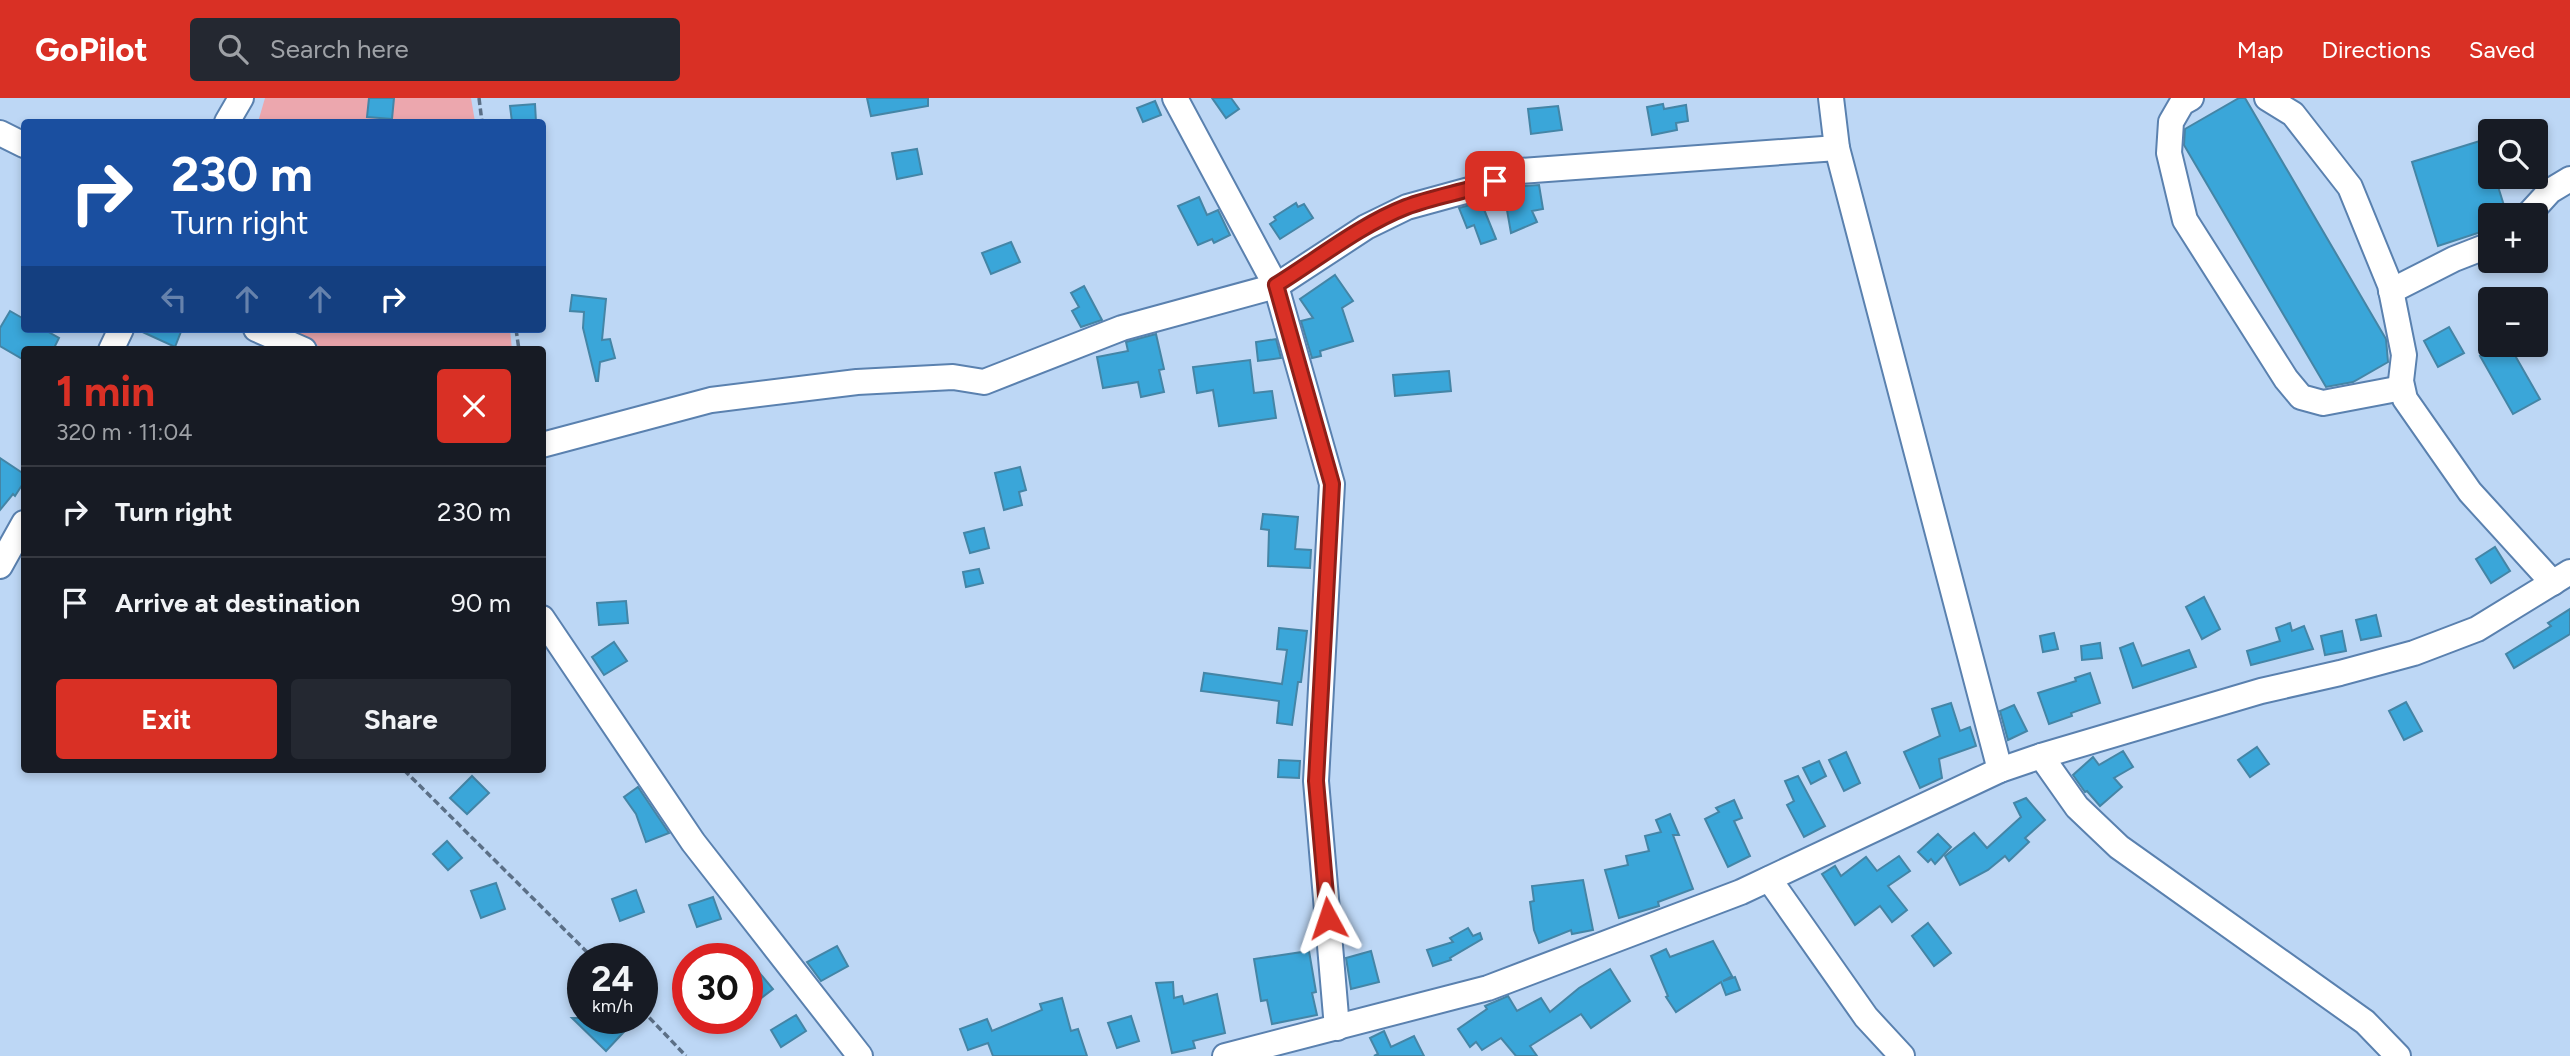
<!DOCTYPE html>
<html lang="en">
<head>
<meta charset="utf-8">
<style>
  body { margin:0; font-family:Figtree,sans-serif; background:#242831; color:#f1f3f6; height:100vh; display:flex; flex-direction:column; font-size:26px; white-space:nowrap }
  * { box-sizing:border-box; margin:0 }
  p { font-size:23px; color:#9ea1a6 }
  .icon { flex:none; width:38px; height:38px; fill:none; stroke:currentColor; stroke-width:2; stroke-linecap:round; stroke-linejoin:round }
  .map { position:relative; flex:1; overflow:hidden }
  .side { position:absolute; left:21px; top:248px; width:525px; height:427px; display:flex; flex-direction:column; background:#171b24; border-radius:7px; box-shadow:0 4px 10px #0003 }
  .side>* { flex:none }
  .guide { position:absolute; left:21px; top:21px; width:525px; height:214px; border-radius:7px; box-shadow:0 4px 10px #0003; background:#1a4fa0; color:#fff; overflow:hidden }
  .controls { position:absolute; left:2478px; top:21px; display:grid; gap:14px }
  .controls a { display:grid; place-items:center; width:70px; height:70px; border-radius:7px; background:#171b24; box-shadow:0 4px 10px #0003; font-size:35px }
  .speed { position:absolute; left:567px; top:845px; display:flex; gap:14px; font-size:35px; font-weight:700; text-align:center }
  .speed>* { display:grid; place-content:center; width:91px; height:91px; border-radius:50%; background:#171b24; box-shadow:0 4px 10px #0003; line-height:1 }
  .speed small { font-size:18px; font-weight:400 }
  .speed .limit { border:10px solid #d22; background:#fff; color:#111 }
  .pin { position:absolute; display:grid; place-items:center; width:60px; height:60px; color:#fff; margin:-30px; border-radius:14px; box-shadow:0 4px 10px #0006 }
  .me { position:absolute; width:77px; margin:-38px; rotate:355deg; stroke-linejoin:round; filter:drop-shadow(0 0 5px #0008) }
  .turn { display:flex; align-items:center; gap:24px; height:147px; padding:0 35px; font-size:32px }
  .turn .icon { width:91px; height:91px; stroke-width:2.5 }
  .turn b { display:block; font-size:49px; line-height:60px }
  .lanes { display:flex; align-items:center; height:66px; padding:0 35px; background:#0003; justify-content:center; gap:35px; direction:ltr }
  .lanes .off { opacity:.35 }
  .round { display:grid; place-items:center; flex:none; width:74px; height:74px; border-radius:7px; background:#242831 }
  .headline { display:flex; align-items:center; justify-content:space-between; height:119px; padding:0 35px }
  h1 { font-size:42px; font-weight:700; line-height:52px; color:#d93025 }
  .button { display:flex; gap:14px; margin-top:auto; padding:14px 35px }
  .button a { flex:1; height:80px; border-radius:7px; background:#d93025; color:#fff; font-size:28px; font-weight:700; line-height:80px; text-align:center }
  .button a+a { background:#242831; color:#f1f3f6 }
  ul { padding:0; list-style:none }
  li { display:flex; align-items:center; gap:21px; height:91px; padding:0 35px; border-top:2px solid #363941 }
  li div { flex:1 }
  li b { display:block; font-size:26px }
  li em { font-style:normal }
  header { display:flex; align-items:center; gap:42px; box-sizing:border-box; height:98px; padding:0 35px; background:#d93025; color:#fff }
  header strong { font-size:33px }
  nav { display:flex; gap:38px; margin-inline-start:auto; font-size:24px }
  .search { width:490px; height:63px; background:#242831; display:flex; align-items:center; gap:18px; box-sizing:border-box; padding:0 24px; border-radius:7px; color:#9ea1a6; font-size:26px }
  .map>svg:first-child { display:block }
  .green { fill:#eca7ae }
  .building { fill:#3aa6d9; stroke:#4485a6; stroke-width:2 }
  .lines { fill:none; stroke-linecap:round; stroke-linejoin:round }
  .minor-casing { stroke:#5a81af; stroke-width:28 }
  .path { stroke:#5b6f86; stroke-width:3.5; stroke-dasharray:7 3.5; stroke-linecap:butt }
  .minor { stroke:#fff; stroke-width:24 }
  .route-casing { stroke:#8d1f18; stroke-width:18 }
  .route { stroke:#d93025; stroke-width:12 }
</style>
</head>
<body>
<header>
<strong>GoPilot</strong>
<div class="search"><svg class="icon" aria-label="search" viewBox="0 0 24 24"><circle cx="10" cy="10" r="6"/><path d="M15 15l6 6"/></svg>Search here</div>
<nav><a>Map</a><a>Directions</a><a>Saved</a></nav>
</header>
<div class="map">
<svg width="2570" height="958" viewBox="0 0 2570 958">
  <rect width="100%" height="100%" fill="#bdd7f5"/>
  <g class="green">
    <polygon points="265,0 471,0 475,24 258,24"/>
    <polygon points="287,231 510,231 512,252 326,252"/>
  </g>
  <g class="building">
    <polygon points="369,0 394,0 392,21 367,19"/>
    <polygon points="867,0 928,0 928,8 871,18"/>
    <polygon points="1212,0 1231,0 1239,11 1226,20"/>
    <polygon points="2239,0 2245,0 2386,241 2388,264 2353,284 2326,289 2184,47 2185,31"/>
    <polygon points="1155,3 1161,17 1143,24 1137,10"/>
    <polygon points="535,6 536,24 512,24 510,8"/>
    <polygon points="1663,6 1664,11 1686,7 1688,23 1676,25 1677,32 1652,37 1647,9"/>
    <polygon points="1558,8 1562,32 1531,36 1528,11"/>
    <polygon points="2483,42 2490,63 2490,79 2495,79 2507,117 2490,117 2490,131 2438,148 2412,64"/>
    <polygon points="917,51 922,76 897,81 892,55"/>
    <polygon points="1539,87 1543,111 1532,113 1537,124 1511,135 1504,95 1523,88"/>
    <polygon points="1199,99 1207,117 1218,112 1230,137 1214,145 1212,141 1198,147 1178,108"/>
    <polygon points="1481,104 1496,141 1481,146 1474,127 1467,130 1459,110"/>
    <polygon points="1296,105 1298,109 1304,106 1313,120 1280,141 1270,126 1276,122 1274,119"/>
    <polygon points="1011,144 1020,164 991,176 982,155"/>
    <polygon points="1335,177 1353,203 1342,210 1353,243 1320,253 1321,258 1312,260 1301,223 1313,220 1300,201"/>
    <polygon points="1084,188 1102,222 1081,229 1072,213 1079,209 1071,195"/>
    <polygon points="572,197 606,201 602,242 610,241 615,260 600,264 598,283 596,283 583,230 584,214 570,213"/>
    <polygon points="10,213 24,221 24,231 43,231 59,240 53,252 24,252 24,262 0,248 0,230"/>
    <polygon points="2449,229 2464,255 2438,269 2424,243"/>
    <polygon points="136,231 182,231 175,249"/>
    <polygon points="1156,236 1164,271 1159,272 1164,294 1141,299 1138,284 1103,290 1097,259 1128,253 1126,244"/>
    <polygon points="1276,241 1281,260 1258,263 1256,244"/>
    <polygon points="2501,247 2509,247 2540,301 2513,316 2480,258"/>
    <polygon points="1250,262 1254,295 1272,293 1276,320 1219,328 1213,292 1197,295 1193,269"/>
    <polygon points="1449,273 1451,293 1395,298 1393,277"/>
    <polygon points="0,360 24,376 24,384 15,398 13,396 0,412"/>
    <polygon points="1020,369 1026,392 1019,394 1022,407 1004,412 995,375"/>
    <polygon points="1263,416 1298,419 1295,451 1311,452 1310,470 1268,468 1269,432 1261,431"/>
    <polygon points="984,430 989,450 970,455 964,435"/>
    <polygon points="2495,449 2510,473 2491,485 2476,461"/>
    <polygon points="979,471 983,485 966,489 963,474"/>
    <polygon points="2204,499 2220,531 2202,541 2186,509"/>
    <polygon points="626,503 628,525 599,527 597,505"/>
    <polygon points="2570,511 2570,536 2514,570 2506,556 2551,528 2548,525"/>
    <polygon points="2376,517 2381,538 2361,542 2356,522"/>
    <polygon points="2290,525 2292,533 2304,528 2313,551 2251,567 2247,553 2280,543 2276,530"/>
    <polygon points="1279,530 1307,533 1303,568 1301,584 1298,584 1292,627 1277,625 1279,603 1201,593 1204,575 1282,586 1287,552 1277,551"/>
    <polygon points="2342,533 2346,553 2325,557 2321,538"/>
    <polygon points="2054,535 2058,551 2043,554 2040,538"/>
    <polygon points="614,544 627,563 604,577 592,559"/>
    <polygon points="2100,545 2102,560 2082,562 2081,548"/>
    <polygon points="2133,545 2142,568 2189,552 2196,569 2133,590 2120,550"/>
    <polygon points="2090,575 2100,605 2071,615 2072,618 2049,626 2038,595 2076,583 2075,580"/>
    <polygon points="2406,604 2422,633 2404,642 2389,613"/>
    <polygon points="1951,605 1960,633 1970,629 1976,648 1939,661 1942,680 1920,690 1904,654 1940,638 1932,611"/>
    <polygon points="2014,607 2027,633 2008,642 2000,613"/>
    <polygon points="2257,649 2269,666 2250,679 2238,662"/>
    <polygon points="2123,653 2133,669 2114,680 2122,689 2100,708 2087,693 2085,694 2073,677 2093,659 2099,667"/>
    <polygon points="1846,654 1860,685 1844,693 1829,662"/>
    <polygon points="1279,662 1300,663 1299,680 1278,679"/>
    <polygon points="1819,663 1826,678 1811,686 1803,670"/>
    <polygon points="472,678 489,695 467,716 450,700"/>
    <polygon points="1798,678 1825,728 1804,739 1787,707 1794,703 1785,683"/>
    <polygon points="638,689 669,735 646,744 636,716 624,699"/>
    <polygon points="2026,700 2045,722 2025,740 2029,744 2009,763 2005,758 1988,772 1960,787 1945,758 1974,735 1987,750 2021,719 2014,705"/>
    <polygon points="1734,702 1742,720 1734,723 1750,758 1728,769 1705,721 1719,714 1716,710"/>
    <polygon points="1670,716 1679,737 1673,737 1693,791 1658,804 1659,808 1619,820 1605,772 1628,767 1626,758 1649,753 1645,738 1661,734 1656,722"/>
    <polygon points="1938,736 1951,749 1935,766 1931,761 1928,764 1918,754"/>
    <polygon points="447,743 462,760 448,772 433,756"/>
    <polygon points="1899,758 1910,773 1888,788 1907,812 1892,824 1880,808 1855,827 1822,776 1835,768 1841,778 1866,759 1877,773"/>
    <polygon points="1583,782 1593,832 1572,836 1571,832 1539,845 1534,832 1530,804 1534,803 1532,788"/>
    <polygon points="496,785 505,811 481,820 471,793"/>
    <polygon points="636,792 644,814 620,823 612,801"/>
    <polygon points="713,799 721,821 697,829 689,807"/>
    <polygon points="1928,825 1951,855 1934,868 1912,838"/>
    <polygon points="1468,830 1473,838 1480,835 1482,841 1450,860 1451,862 1433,868 1427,852 1453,844 1450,840"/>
    <polygon points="1713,843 1732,878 1723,883 1735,879 1740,892 1726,897 1721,884 1676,914 1666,899 1668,898 1651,858 1666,851 1670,859"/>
    <polygon points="837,848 848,868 821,883 807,864"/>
    <polygon points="1309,853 1316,894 1312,895 1317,917 1272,926 1267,902 1261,903 1254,861"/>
    <polygon points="1371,853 1379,884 1351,891 1346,860"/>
    <polygon points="747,860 773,891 747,911"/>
    <polygon points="1610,871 1630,903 1591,930 1581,916 1530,948 1537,958 1516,958 1501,940 1482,952 1476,944 1470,949 1458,931 1487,911 1485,908 1508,898 1517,913 1541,900 1550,914 1579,890"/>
    <polygon points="1173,884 1174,900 1182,898 1184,906 1217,896 1225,935 1193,943 1195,950 1172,955 1156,885"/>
    <polygon points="1062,900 1071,933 1078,931 1087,958 993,958 988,945 968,952 960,931 987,921 992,933 1042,912 1040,906"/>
    <polygon points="796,917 806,933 781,949 771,932"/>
    <polygon points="1131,918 1139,943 1117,950 1108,925"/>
    <polygon points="572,920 637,920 606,953"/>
    <polygon points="1384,933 1391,949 1414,938 1424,958 1374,958 1378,956 1370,940"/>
  </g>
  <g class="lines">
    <g class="minor-casing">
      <g id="minor">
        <polyline points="1175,0 1276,188 1332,386 1316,683 1337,930"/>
        <polyline points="1831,0 1837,50"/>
        <polyline points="2191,0 2182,5 2171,24 2169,55 2185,122 2286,281 2301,299 2323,305 2402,290"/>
        <polyline points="2267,0 2293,16 2350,89 2390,187 2404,257 2401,283 2405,301 2470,394 2553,485"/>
        <polyline points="227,24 241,0"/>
        <polyline points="0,35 24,47"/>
        <polyline points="2528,117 2550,93 2570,81"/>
        <polyline points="2391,193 2454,161 2490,147"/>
        <polyline points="256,231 304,252"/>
        <polyline points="111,252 121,231"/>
        <polyline points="542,347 711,302 857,284 953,279 984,284 1122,230 1276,188 1366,129 1407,109 1469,92 1520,73 1837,50 2000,672"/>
        <polyline points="0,468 24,425"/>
        <polyline points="542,520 693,744 860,958"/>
        <polyline points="2041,658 2077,709 2119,749 2365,924 2398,958"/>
        <polyline points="1769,781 1866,919 1902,958"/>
        <polyline points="1225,958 1488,890 1741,794 2000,672 2041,658 2261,593 2340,575 2414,555 2477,531 2570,474"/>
      </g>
    </g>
    <g class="path">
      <polyline points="479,0 482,24"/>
      <polyline points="516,231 519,252"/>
      <polyline points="404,672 594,861"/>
      <polyline points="642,912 686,958"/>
    </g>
    <use href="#minor" class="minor"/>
  </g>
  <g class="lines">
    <g class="route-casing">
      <path id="route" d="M1328,820L1316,683L1332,386L1276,187C1318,161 1360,127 1406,109C1435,98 1466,94 1495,83"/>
    </g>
    <use href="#route" class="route"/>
  </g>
</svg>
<div class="controls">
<a><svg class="icon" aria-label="search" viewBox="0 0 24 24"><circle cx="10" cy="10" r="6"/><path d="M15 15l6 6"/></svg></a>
<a>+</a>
<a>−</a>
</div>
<div class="speed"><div>24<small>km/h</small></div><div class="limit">30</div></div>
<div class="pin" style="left:1495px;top:83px;background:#d93025"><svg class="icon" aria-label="arrive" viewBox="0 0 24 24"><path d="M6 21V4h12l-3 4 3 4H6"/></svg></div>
<svg class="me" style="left:1328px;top:820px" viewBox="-20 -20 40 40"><path d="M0-17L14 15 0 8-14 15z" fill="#d93025" stroke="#fff" stroke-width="4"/></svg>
<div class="guide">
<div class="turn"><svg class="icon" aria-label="right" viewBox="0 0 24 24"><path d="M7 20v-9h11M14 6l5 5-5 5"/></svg><div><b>230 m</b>Turn right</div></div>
<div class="lanes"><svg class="icon off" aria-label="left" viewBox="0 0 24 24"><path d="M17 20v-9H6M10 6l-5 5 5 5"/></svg><svg class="icon off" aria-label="ahead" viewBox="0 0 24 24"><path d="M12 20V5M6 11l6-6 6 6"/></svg><svg class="icon off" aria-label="ahead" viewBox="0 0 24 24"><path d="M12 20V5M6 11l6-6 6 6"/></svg><svg class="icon" aria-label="right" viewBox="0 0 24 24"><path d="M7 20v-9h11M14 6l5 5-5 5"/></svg></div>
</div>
<section class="side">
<div class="headline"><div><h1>1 min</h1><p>320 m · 11:04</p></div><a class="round" style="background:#d93025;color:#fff"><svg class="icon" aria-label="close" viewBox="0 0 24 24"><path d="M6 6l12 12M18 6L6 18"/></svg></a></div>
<ul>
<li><svg class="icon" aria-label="right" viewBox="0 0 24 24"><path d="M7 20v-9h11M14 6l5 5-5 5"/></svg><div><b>Turn right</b></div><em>230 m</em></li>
<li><svg class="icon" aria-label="arrive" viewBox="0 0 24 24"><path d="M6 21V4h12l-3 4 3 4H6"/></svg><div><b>Arrive at destination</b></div><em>90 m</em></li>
</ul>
<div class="button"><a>Exit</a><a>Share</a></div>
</section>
</div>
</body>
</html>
